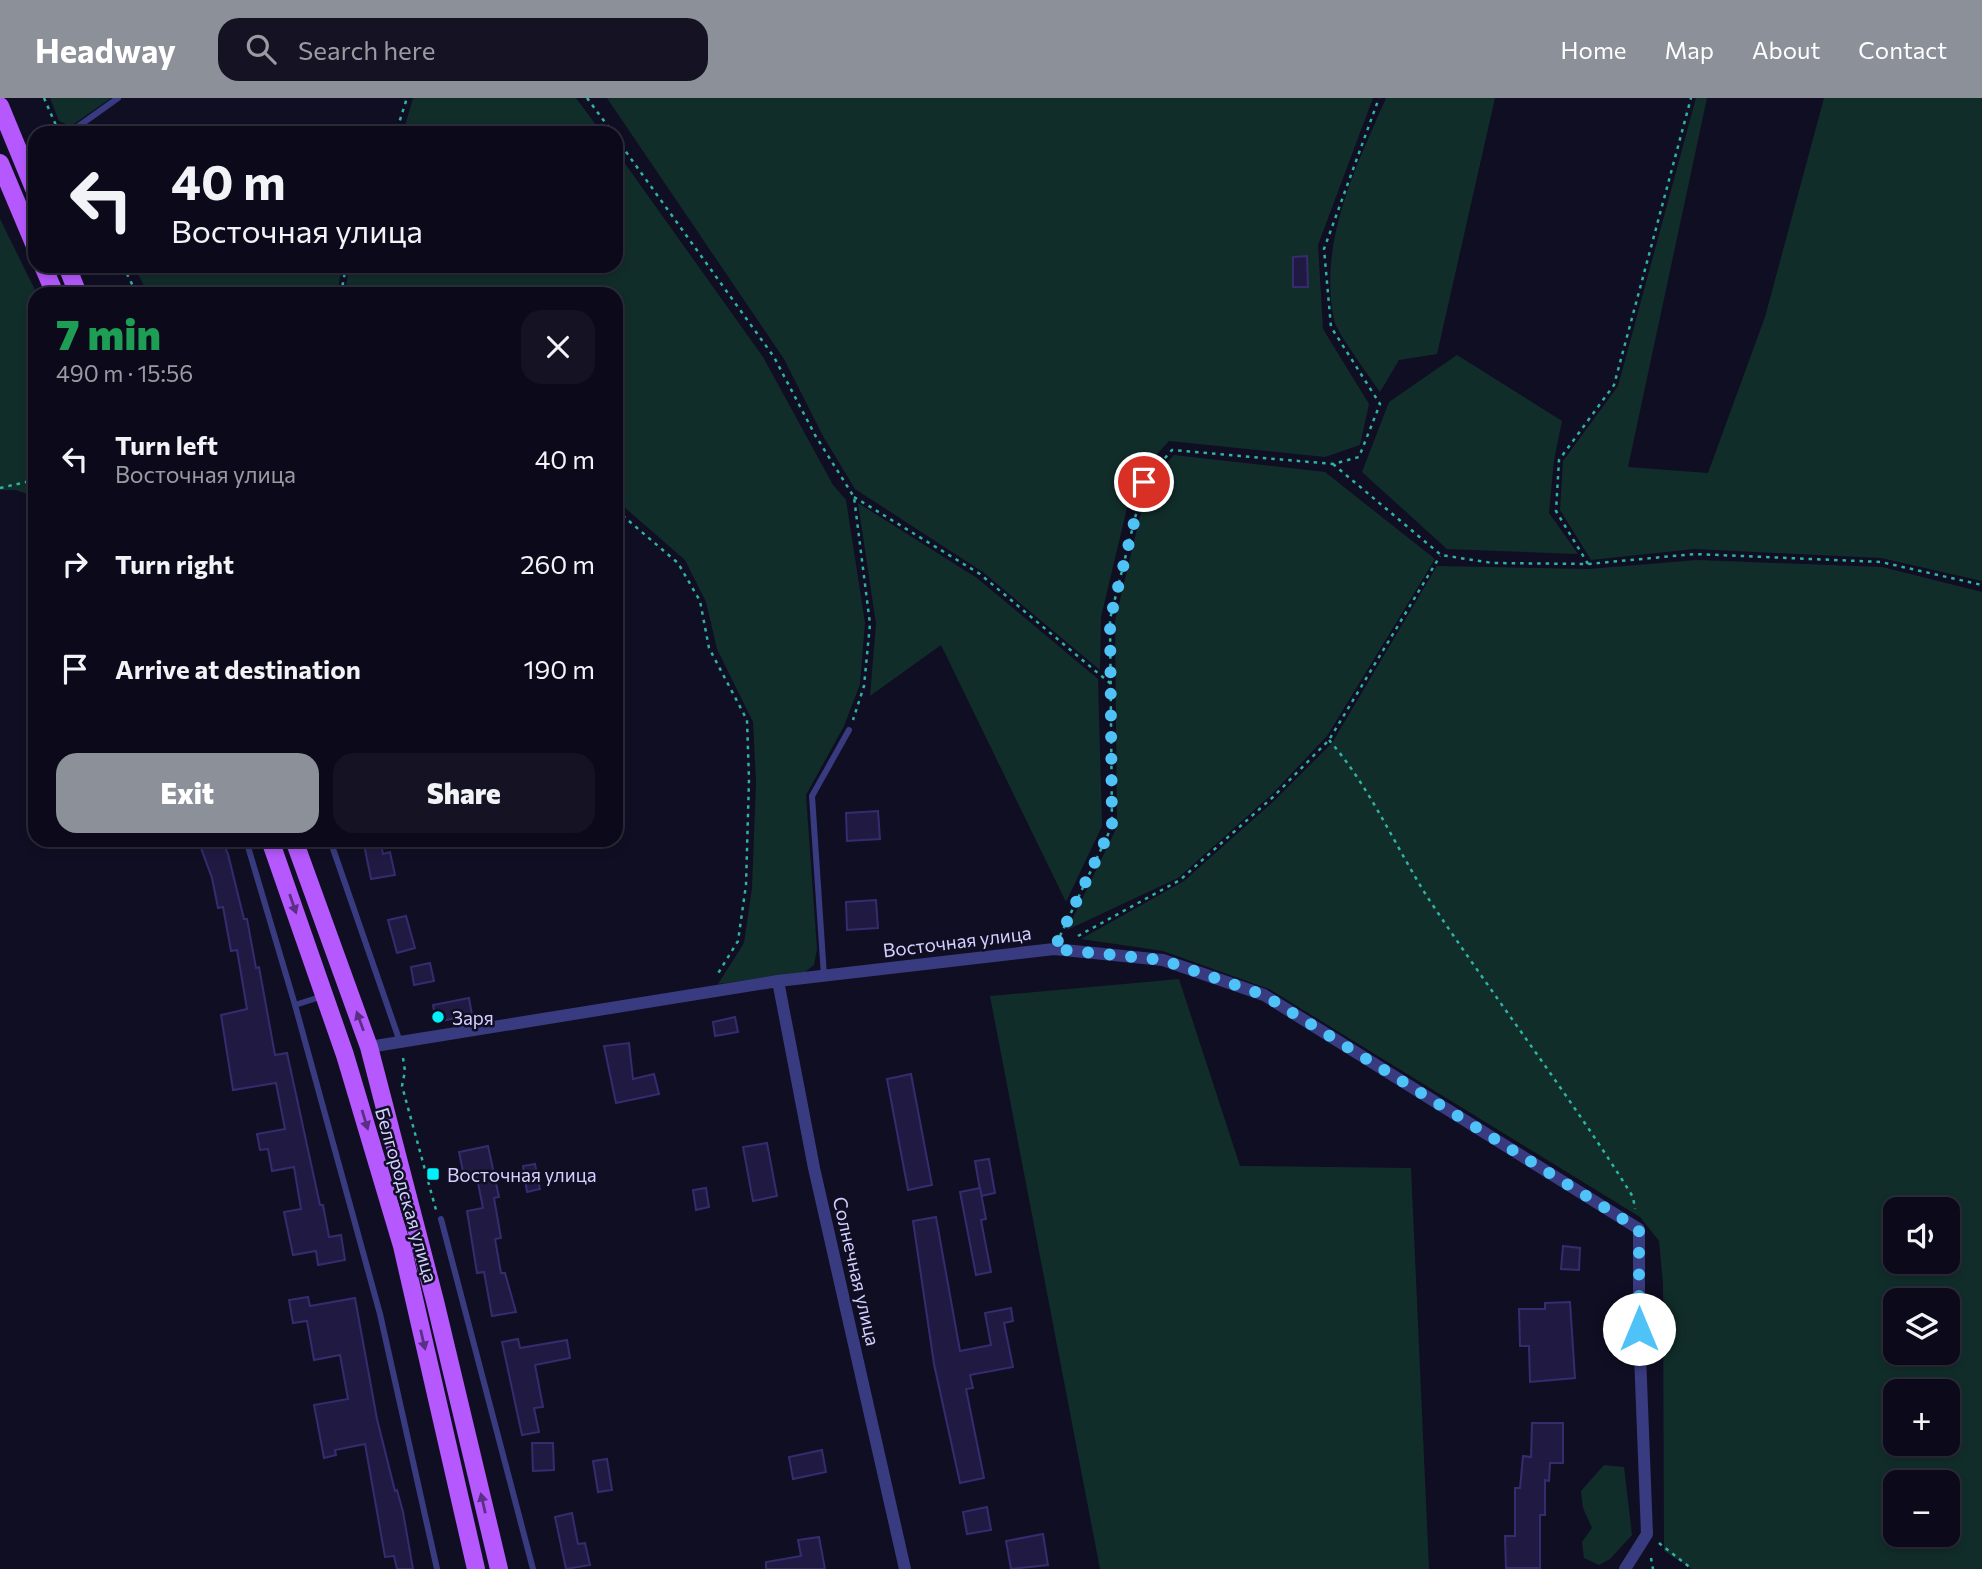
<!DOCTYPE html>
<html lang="en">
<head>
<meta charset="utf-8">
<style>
  body { margin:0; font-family:Commissioner,sans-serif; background:#151323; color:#f1f3f6; height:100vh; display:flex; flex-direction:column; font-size:26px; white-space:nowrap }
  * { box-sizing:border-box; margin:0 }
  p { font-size:23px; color:#9a9aa2 }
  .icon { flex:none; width:38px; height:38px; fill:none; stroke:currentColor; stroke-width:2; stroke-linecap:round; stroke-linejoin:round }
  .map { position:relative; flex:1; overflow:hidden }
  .panel { position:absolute; left:28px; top:189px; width:595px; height:560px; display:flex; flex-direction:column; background:#0c0a1a; border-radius:21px; box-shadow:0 4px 10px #0003,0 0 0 2px #2c2b39 }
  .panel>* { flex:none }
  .guide { position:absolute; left:28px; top:28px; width:595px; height:147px; border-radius:21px; box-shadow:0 4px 10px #0003,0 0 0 2px #2c2b39; background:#0c0a1a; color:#f1f3f6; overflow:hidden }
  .tools { position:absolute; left:1883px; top:1099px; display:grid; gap:14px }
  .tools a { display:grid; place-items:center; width:77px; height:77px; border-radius:14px; background:#0c0a1a; box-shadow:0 4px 10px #0003,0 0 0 2px #2c2b39; font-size:35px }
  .pin { position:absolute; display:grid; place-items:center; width:60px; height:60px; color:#fff; margin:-30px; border:4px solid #fff; border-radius:50%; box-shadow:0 2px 7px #0007 }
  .me { position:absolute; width:77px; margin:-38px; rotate:0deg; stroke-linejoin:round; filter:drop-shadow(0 0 5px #0008) }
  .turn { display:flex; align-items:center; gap:24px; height:147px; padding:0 28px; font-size:32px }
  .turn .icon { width:91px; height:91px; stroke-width:2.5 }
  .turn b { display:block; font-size:49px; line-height:60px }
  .round { display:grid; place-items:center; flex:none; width:74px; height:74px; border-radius:21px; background:#151323 }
  .overview { display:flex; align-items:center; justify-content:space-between; height:119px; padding:0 28px }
  h1 { font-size:42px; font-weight:800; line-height:52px; color:#1e9e55 }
  .action { display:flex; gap:14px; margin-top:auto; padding:14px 28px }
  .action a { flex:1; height:80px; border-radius:21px; background:#8c9099; color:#fff; font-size:28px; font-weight:800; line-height:80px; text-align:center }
  .action a+a { background:#151323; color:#f1f3f6 }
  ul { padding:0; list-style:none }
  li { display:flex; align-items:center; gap:21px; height:105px; padding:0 28px }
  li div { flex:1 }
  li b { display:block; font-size:26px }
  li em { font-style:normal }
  header { display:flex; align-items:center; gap:42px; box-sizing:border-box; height:98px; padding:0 35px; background:#8c9099; color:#fff }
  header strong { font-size:33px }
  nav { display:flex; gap:38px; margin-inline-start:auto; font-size:24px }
  .search { width:490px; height:63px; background:#151323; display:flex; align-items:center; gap:18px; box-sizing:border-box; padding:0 24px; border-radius:21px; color:#9a9aa2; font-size:26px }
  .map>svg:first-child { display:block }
  .green { fill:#112d2a; fill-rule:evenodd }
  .building { fill:#201a43; stroke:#352c6f; stroke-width:2 }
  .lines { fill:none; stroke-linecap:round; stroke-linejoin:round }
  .path { stroke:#2fb3a3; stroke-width:2.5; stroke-dasharray:3.5 5; stroke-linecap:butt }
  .lane { stroke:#393b81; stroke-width:6 }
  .street { stroke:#393b81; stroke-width:12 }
  .primary { stroke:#b558fd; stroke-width:18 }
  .oneway { fill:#5a2f85 }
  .route { stroke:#4fc3f7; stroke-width:12; stroke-dasharray:0 21.6 }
  .poi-dot { fill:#02f0f8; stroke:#100e23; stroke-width:2.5 }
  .labels { text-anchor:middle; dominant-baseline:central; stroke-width:5; stroke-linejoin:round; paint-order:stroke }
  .street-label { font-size:19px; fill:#d2d0ff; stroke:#100e23 }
  .poi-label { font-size:19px; fill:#d2d0ff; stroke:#100e23; text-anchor:start }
</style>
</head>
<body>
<header>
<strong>Headway</strong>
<div class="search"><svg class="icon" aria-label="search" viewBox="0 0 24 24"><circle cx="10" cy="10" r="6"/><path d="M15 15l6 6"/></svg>Search here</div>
<nav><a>Home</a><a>Map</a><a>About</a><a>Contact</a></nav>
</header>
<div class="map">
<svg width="1982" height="1471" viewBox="0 0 1982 1471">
  <rect width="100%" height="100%" fill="#100e23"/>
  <g class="green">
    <polygon points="50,0 111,0 71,28 59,23"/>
    <polygon points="413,0 576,0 602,35 398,35 405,28"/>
    <polygon points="607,0 1373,0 1318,147 1323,231 1369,306 1360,347 1325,359 1169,343 1138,377 1127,410 1101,519 1100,572 983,474 855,391 823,338 784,261"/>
    <path d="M1386,0H1495L1437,256L1399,262L1380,294C1370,279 1337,235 1334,222C1318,144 1356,69 1386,0Z"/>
    <polygon points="1696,0 1707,0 1628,369 1708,375 1765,219 1824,0 1982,0 1982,483 1881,460 1694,451 1591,462 1560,412 1563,363 1618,288"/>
    <polygon points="616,53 763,259 833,387 846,402 865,525 860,586 844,628 806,697 817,851 814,867 805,874 718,886 744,845 752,790 756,684 753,624 717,551 706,504 685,462 616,402 616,196 345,196 349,168 616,168"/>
    <polygon points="0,121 37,196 35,399 16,392 0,392"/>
    <polygon points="134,168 342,168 337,196 148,196"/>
    <polygon points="1457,257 1562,323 1554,362 1549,415 1578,456 1447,451 1362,374 1389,304"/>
    <polygon points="1174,357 1325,374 1435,461 1327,638 1272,696 1178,780 1067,832 1117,729 1115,523 1148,385"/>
    <polygon points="858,405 977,480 1098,581 1102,728 1066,804 941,547 870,598 876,526"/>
    <path d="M1697,462L1882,469L1982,494V1471H1692L1664,1453L1663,1185L1659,1143L1640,1119L1269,891L1163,853L1081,841L1184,783L1275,702L1332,645L1437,468L1589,471ZM1895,1111H1948V1164H1895ZM1895,1202H1948V1255H1895ZM1895,1293H1948V1346H1895ZM1895,1384H1948V1437H1895Z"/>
    <polygon points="1179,881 1240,1068 1411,1070 1429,1471 1100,1471 990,898"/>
    <polygon points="1604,1367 1624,1369 1632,1437 1610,1461 1599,1467 1584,1460 1582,1444 1592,1430 1583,1410 1581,1393"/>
  </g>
  <g class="building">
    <polygon points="1307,158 1308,189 1293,189 1293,159"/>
    <polygon points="878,713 880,741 847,743 846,715"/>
    <polygon points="198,742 222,742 228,756 244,821 247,821 256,870 259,869 275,957 287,955 320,1107 323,1107 329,1139 341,1137 345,1162 318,1167 316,1153 293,1157 284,1114 301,1111 294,1069 272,1073 268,1051 260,1052 257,1036 285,1031 276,985 233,992 221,917 247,911 237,852 231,853 223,809 218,810 212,780"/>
    <polygon points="363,742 380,742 383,756 390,754 395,777 371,781"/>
    <polygon points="876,802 878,830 847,832 846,804"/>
    <polygon points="406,818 415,850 397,855 388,822"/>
    <polygon points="430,865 434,883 414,887 411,869"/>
    <polygon points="469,900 472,917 436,924 433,907"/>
    <polygon points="735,919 738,934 715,938 713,924"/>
    <polygon points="629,945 633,981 654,976 659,996 616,1005 604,948"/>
    <polygon points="911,976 932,1087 908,1092 887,981"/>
    <polygon points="767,1045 777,1098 753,1103 743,1049"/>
    <polygon points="488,1048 499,1099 494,1100 501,1140 495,1141 501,1175 505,1175 516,1214 492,1218 484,1174 477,1175 467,1113 483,1110 477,1080 465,1083 459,1054"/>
    <polygon points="989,1061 995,1095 981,1098 975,1063"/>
    <polygon points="535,1066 540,1091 527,1094 523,1068"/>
    <polygon points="706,1090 709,1109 696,1112 693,1092"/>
    <polygon points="980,1090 986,1121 981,1122 991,1174 976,1177 960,1094"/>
    <polygon points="936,1119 960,1253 991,1247 985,1215 1011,1210 1013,1223 1004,1225 1013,1269 970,1277 973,1290 966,1291 984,1380 960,1385 934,1266 913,1123"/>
    <polygon points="1563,1148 1580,1150 1579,1172 1561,1171"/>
    <polygon points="308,1199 310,1208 355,1200 377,1321 395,1393 397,1392 403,1414 413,1471 397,1471 394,1458 385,1459 365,1346 335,1352 336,1357 324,1360 314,1307 348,1301 340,1257 314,1262 307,1223 293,1225 289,1202"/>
    <polygon points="1570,1204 1575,1280 1530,1284 1529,1248 1520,1248 1519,1211 1545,1211 1545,1205"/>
    <polygon points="518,1241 520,1250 567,1242 570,1260 535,1267 543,1309 534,1310 539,1334 522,1337 502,1244"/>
    <polygon points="1532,1325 1563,1325 1563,1365 1550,1365 1549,1383 1545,1382 1545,1417 1540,1417 1540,1470 1506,1470 1505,1438 1515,1438 1515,1390 1520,1390 1523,1358 1531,1359"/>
    <polygon points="532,1345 553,1345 554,1372 533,1373"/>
    <polygon points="822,1352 826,1374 793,1381 789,1359"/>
    <polygon points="607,1361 612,1392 598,1394 593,1363"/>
    <polygon points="987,1409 991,1432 967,1436 963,1414"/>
    <polygon points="572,1415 578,1446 585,1445 590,1467 566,1471 555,1419"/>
    <polygon points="1043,1436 1048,1467 1011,1471 1006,1443"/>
    <polygon points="819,1439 825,1471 766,1471 766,1464 801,1458 798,1442"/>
  </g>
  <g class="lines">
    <g class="path">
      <polyline points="44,0 58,32"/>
      <polyline points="587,0 613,35"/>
      <polyline points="389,35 399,25 407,0"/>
      <polyline points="616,40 774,259 815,337 854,399 870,526 864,588 853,622"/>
      <polyline points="123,168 137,196"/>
      <polyline points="341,196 346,168"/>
      <polyline points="1333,366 1441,457 1492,465 1588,466 1695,456 1881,464 1982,487"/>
      <polyline points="0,390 35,382"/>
      <polyline points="854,399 980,476 1111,586"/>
      <polyline points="616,412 678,465 700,503 709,550 747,622 749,681 746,787 738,843 717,877"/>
      <polyline points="1588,466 1556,413 1559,362 1614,287 1691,0"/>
      <path d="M1329,642C1370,689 1395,748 1428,800C1495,901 1569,996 1633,1099L1635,1111"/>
      <polyline points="1060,838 1112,728 1110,521 1144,384 1172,352 1333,366 1359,359 1380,306 1331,229 1324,151 1379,0"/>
      <polyline points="1078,838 1180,782 1273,699 1329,642 1440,458"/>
      <polyline points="403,960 405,973 402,988 436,1112"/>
      <polyline points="1659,1445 1692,1471"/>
      <polyline points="1651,1460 1653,1471"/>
    </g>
    <g class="lane">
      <polyline points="69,35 118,0"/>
      <polyline points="20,56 35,50"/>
      <polyline points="246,742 295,907 323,898"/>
      <polyline points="330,742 400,944"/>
      <polyline points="824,878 812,698 849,632"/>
      <polyline points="295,907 380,1216 437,1471"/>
      <polyline points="441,1121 533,1471"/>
    </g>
    <g class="street">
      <polyline points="778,883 814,1070 905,1471"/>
      <polyline points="369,949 778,883 1054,851 1163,862 1264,897 1639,1131 1639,1231 1647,1436 1625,1471"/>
    </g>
    <g class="primary">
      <polyline points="0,8 35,93"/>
      <polyline points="0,65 35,148"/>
      <polyline points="43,168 55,196"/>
      <polyline points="67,168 78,196"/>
      <polyline points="270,742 345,957 402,1148 476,1471"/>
      <polyline points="294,742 369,949 435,1203 499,1471"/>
    </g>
  </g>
  <defs><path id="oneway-solid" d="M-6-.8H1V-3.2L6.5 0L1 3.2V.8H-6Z" transform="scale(1.75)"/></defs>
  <g class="oneway">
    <use href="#oneway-solid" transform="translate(293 806) rotate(71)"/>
    <use href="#oneway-solid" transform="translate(360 923) rotate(-110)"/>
    <use href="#oneway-solid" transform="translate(365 1022) rotate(73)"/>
    <use href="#oneway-solid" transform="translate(423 1242) rotate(77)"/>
    <use href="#oneway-solid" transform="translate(483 1405) rotate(-103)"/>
  </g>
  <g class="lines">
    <polyline class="route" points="1144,384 1110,522 1112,728 1054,851 1163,862 1264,897 1639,1131 1639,1231"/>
  </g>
  <g class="poi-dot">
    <circle cx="438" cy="919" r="7"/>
    <rect x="426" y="1069" width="14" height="14" rx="3.5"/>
  </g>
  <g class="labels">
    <g class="street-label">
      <text transform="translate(957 843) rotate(-7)">Восточная улица</text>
      <text transform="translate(407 1097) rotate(74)">Белгородская улица</text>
      <text transform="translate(857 1173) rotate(77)">Солнечная улица</text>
    </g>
    <g class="poi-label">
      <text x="452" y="919">Заря</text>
      <text x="447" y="1076">Восточная улица</text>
    </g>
  </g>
</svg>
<div class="tools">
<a><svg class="icon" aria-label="sound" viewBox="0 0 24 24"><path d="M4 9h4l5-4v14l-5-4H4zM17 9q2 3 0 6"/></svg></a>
<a><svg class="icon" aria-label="layers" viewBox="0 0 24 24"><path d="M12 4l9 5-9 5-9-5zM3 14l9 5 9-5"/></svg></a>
<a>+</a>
<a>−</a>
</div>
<div class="pin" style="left:1144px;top:384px;background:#d93025"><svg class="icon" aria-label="arrive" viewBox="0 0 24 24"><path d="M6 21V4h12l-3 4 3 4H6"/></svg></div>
<svg class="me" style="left:1639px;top:1231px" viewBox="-20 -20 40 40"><circle r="19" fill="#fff"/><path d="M0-13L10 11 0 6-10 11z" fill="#4fc3f7"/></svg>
<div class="guide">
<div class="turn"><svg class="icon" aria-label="left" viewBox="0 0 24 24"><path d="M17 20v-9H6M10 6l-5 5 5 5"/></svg><div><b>40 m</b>Восточная улица</div></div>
</div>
<section class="panel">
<div class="overview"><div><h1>7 min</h1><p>490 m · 15:56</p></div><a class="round"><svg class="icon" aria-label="close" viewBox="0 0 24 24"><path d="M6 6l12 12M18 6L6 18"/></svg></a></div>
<ul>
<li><svg class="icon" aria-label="left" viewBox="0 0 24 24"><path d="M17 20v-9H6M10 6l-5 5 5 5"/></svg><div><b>Turn left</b><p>Восточная улица</p></div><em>40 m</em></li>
<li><svg class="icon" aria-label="right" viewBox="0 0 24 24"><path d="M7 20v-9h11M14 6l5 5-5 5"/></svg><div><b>Turn right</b></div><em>260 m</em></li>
<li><svg class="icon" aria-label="arrive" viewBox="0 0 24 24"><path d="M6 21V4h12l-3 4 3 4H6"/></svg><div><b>Arrive at destination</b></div><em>190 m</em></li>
</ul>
<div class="action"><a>Exit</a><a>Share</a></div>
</section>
</div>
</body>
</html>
